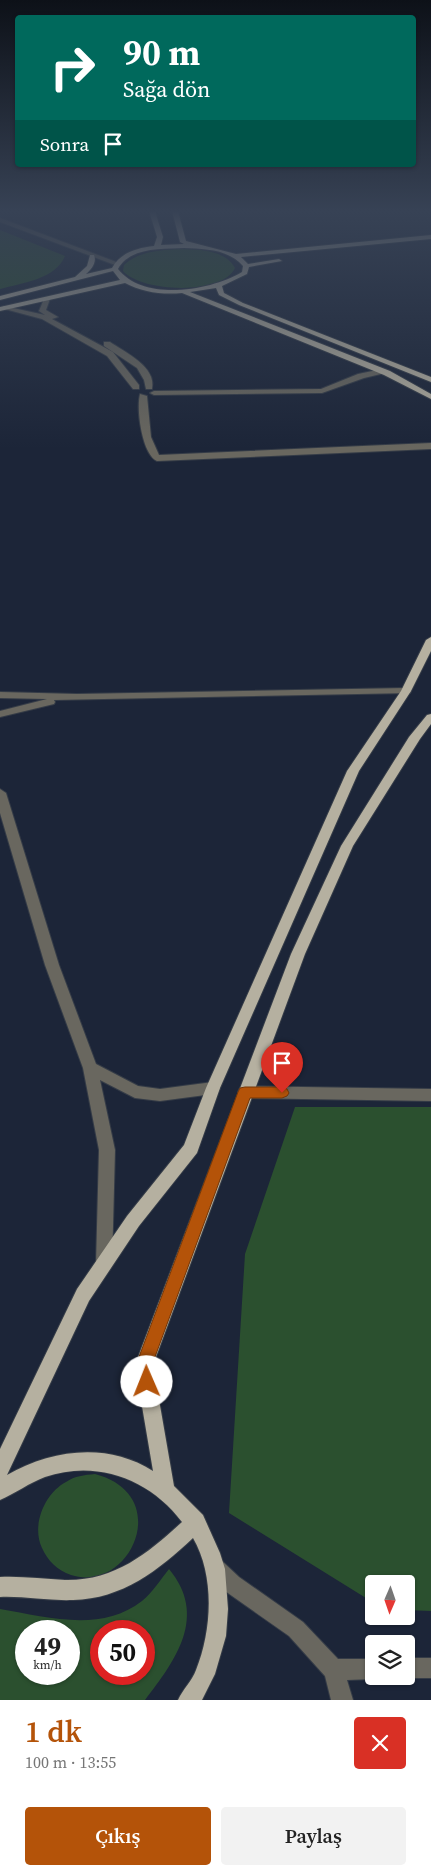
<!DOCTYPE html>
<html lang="tr">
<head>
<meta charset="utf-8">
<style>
  body { margin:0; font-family:"Source Serif 4",serif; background:#f2f2f2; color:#222; height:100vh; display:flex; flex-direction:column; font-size:19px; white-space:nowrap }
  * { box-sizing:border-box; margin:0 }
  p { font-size:16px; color:#767676 }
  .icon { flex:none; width:28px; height:28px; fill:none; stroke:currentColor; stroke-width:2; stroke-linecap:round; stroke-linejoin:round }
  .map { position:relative; height:1700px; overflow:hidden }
  .details { display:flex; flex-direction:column; background:#fff; flex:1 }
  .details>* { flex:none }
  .guide { position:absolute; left:15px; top:15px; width:401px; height:152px; border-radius:5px; box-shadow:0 1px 4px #0004; background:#00695c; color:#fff; overflow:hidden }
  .needle { width:32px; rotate:182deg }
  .controls { position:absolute; left:365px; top:1575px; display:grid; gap:10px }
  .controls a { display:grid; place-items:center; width:50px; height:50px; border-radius:5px; background:#fff; box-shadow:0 1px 4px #0004; font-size:25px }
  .speed { position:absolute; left:15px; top:1620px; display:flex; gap:10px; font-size:25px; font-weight:700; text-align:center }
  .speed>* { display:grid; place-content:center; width:65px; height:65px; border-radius:50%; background:#fff; box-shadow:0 1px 4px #0004; line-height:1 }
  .speed small { font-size:12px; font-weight:400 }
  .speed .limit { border:8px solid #d22; background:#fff; color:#111 }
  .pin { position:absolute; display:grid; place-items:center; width:42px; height:42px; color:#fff; margin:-51px -21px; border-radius:50% 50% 50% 0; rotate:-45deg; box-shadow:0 0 5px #0007 }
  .pin .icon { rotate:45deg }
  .me { position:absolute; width:55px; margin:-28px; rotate:359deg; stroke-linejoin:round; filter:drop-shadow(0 0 4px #0008) }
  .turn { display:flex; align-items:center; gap:18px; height:105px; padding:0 25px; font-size:22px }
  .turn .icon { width:65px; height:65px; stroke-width:2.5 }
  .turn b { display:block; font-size:35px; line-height:42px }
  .then { display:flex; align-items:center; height:48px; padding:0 25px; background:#0003; gap:10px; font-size:19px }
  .round { display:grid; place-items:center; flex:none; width:52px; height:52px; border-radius:5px; background:#f2f2f2 }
  .head { display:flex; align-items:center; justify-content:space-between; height:85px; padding:0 25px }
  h1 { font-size:30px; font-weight:600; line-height:38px; color:#b45309 }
  .primary-button { display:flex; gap:10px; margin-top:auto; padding:10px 25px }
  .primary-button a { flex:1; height:58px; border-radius:5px; background:#b45309; color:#fff; font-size:20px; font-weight:600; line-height:58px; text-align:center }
  .primary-button a+a { background:#f2f2f2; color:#222 }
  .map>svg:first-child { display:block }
  .built { fill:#1c2538; fill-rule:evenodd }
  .green { fill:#2b502f; fill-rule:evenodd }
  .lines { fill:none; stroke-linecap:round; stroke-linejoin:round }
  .minor-casing { stroke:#353c47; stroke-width:2 }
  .major-casing { stroke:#353c47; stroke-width:2 }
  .minor { fill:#69675f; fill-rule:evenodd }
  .major { fill:#b5b0a0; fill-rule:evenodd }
  .route { fill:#b45309; stroke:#753606 }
</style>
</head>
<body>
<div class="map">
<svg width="431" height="1700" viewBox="0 0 431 1700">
  <rect width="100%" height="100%" fill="#181f2b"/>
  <path class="built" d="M0,211H431V1700H0ZM374,1584H406V1616H374ZM26,1631H69V1674H26ZM101,1631H144V1674H101ZM374,1644H406V1676H374Z"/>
  <g class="green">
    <path d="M0,230L65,256C56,279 22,283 0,289Z"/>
    <path d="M174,249C193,249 224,248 235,268C222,296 141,292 123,271L124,265C138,252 156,251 174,249Z"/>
    <polygon points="295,1107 431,1107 431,1611 406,1610 406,1584 374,1584 374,1603 229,1513 245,1254"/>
    <path d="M95,1474C175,1495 130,1594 71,1575C57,1570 48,1561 42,1548C31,1525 45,1493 66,1482C75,1476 84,1475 95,1474Z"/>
    <path d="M169,1569C208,1616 176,1660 145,1700H0V1609C47,1617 101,1633 142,1601C152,1593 161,1579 169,1569ZM26,1631H69V1674H26ZM144,1631V1674H101V1631Z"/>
  </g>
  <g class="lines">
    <g class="minor-casing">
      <g id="minor">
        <polygon points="0,218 119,263 120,264 115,265 0,222"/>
        <polygon points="47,297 50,299 46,310 58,317 52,319 113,352 139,385 139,389 133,389 107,356 42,319 1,308 4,306 45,315 39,311 44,299"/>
        <path d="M104,342H110C125,352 157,367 152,389H146L144,380L137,368L104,346Z"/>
        <polygon points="382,369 385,369 385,373 364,378 322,393 154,395 150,393 154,391 321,389 358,374"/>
        <path d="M140,394L147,396L151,437L159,455L431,443V449L157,461C142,454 136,409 140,394Z"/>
        <polygon points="406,688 410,689 411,691 410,693 54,700 55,702 54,704 0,717 0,711 47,699 0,698 0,692 77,694"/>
        <polygon points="0,789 6,793 59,965 96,1064 138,1086 160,1089 213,1082 218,1084 220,1088 218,1092 213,1094 160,1101 135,1098 100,1080 115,1150 112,1264 110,1269 104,1272 98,1269 96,1264 99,1150 83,1068 45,965 0,813"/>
        <polygon points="245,1086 431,1089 431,1101 245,1098 240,1096 238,1092 240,1088"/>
        <polygon points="215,1558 222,1561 239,1577 303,1622 338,1659 374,1659 374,1676 381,1676 374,1679 347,1680 353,1700 331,1700 325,1676 289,1636 225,1591 208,1575 205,1568 208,1561"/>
        <polygon points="406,1658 431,1658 431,1678 406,1678 401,1676 406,1676"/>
      </g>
    </g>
    <g class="major-casing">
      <g id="major">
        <path d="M149,211H155L163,237L161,245L184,244L180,242L172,211H178L186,241L236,254L431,235V239L241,257L248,264L279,259L282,261L249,267L247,274L222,286L224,293L243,303L431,377V382L239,305L219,295L216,288L190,292L390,371L431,394V399L384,375L182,293C162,295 142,292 125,283L0,311V307L120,280L113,271L0,300V296L75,277L87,266L90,255H94C97,262 92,269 86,274L112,268C121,252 137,248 154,246L157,237ZM184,248C205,249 228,249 243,266L242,272C210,291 144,302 118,269C130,247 162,249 184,248Z"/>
        <path d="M431,637V651L411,691L359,771L220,1088L197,1153L139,1226L89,1301L7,1475C52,1449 108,1442 153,1471L135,1365L291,954L341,846L409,737L427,715L431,714V724L420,739L353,846L305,954L153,1365L174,1486L203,1515L220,1553L225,1569L228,1609L226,1636L215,1674L202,1700H178C183,1689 192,1681 196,1670C212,1630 215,1576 193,1538C159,1570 122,1599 73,1600C49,1601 24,1596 0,1597V1577C22,1576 43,1579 65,1580C115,1581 148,1553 182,1522C150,1479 96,1459 45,1477C29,1483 16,1493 0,1500V1449L77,1289L127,1216L184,1145L206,1088L347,771L401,691L426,640Z"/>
      </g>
    </g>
    <use href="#minor" class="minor"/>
    <use href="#major" class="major"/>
  </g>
  <linearGradient id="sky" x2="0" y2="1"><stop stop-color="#0d1118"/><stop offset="0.47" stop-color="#374255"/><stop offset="1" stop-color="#374255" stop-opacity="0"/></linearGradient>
  <rect width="431" height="449" fill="url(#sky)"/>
  <polygon class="route" points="245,1087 282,1087 287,1089 289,1093 287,1096 282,1098 250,1098 152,1365 155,1382 153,1388 147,1390 141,1388 136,1365 238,1092 240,1088"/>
</svg>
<div class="controls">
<a><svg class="needle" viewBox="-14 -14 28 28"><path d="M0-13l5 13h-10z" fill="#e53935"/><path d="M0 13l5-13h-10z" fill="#767676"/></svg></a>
<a><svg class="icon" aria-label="layers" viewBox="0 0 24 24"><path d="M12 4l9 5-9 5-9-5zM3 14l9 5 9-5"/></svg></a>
</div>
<div class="speed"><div>49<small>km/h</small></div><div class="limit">50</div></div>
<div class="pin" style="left:282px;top:1093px;background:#d93025"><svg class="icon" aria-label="arrive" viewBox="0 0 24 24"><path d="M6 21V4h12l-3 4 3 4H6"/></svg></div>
<svg class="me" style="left:147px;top:1382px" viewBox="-20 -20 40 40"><circle r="19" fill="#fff"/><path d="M0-13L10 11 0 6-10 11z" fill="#b45309"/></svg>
<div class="guide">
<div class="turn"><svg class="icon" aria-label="right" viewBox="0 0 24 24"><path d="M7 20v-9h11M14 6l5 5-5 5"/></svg><div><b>90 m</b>Sağa dön</div></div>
<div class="then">Sonra<svg class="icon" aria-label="arrive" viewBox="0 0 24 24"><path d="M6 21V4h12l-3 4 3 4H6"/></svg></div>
</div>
</div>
<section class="details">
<div class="head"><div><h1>1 dk</h1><p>100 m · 13:55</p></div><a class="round" style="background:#d93025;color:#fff"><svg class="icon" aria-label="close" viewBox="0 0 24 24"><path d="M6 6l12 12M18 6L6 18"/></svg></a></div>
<div class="primary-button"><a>Çıkış</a><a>Paylaş</a></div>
</section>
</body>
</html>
